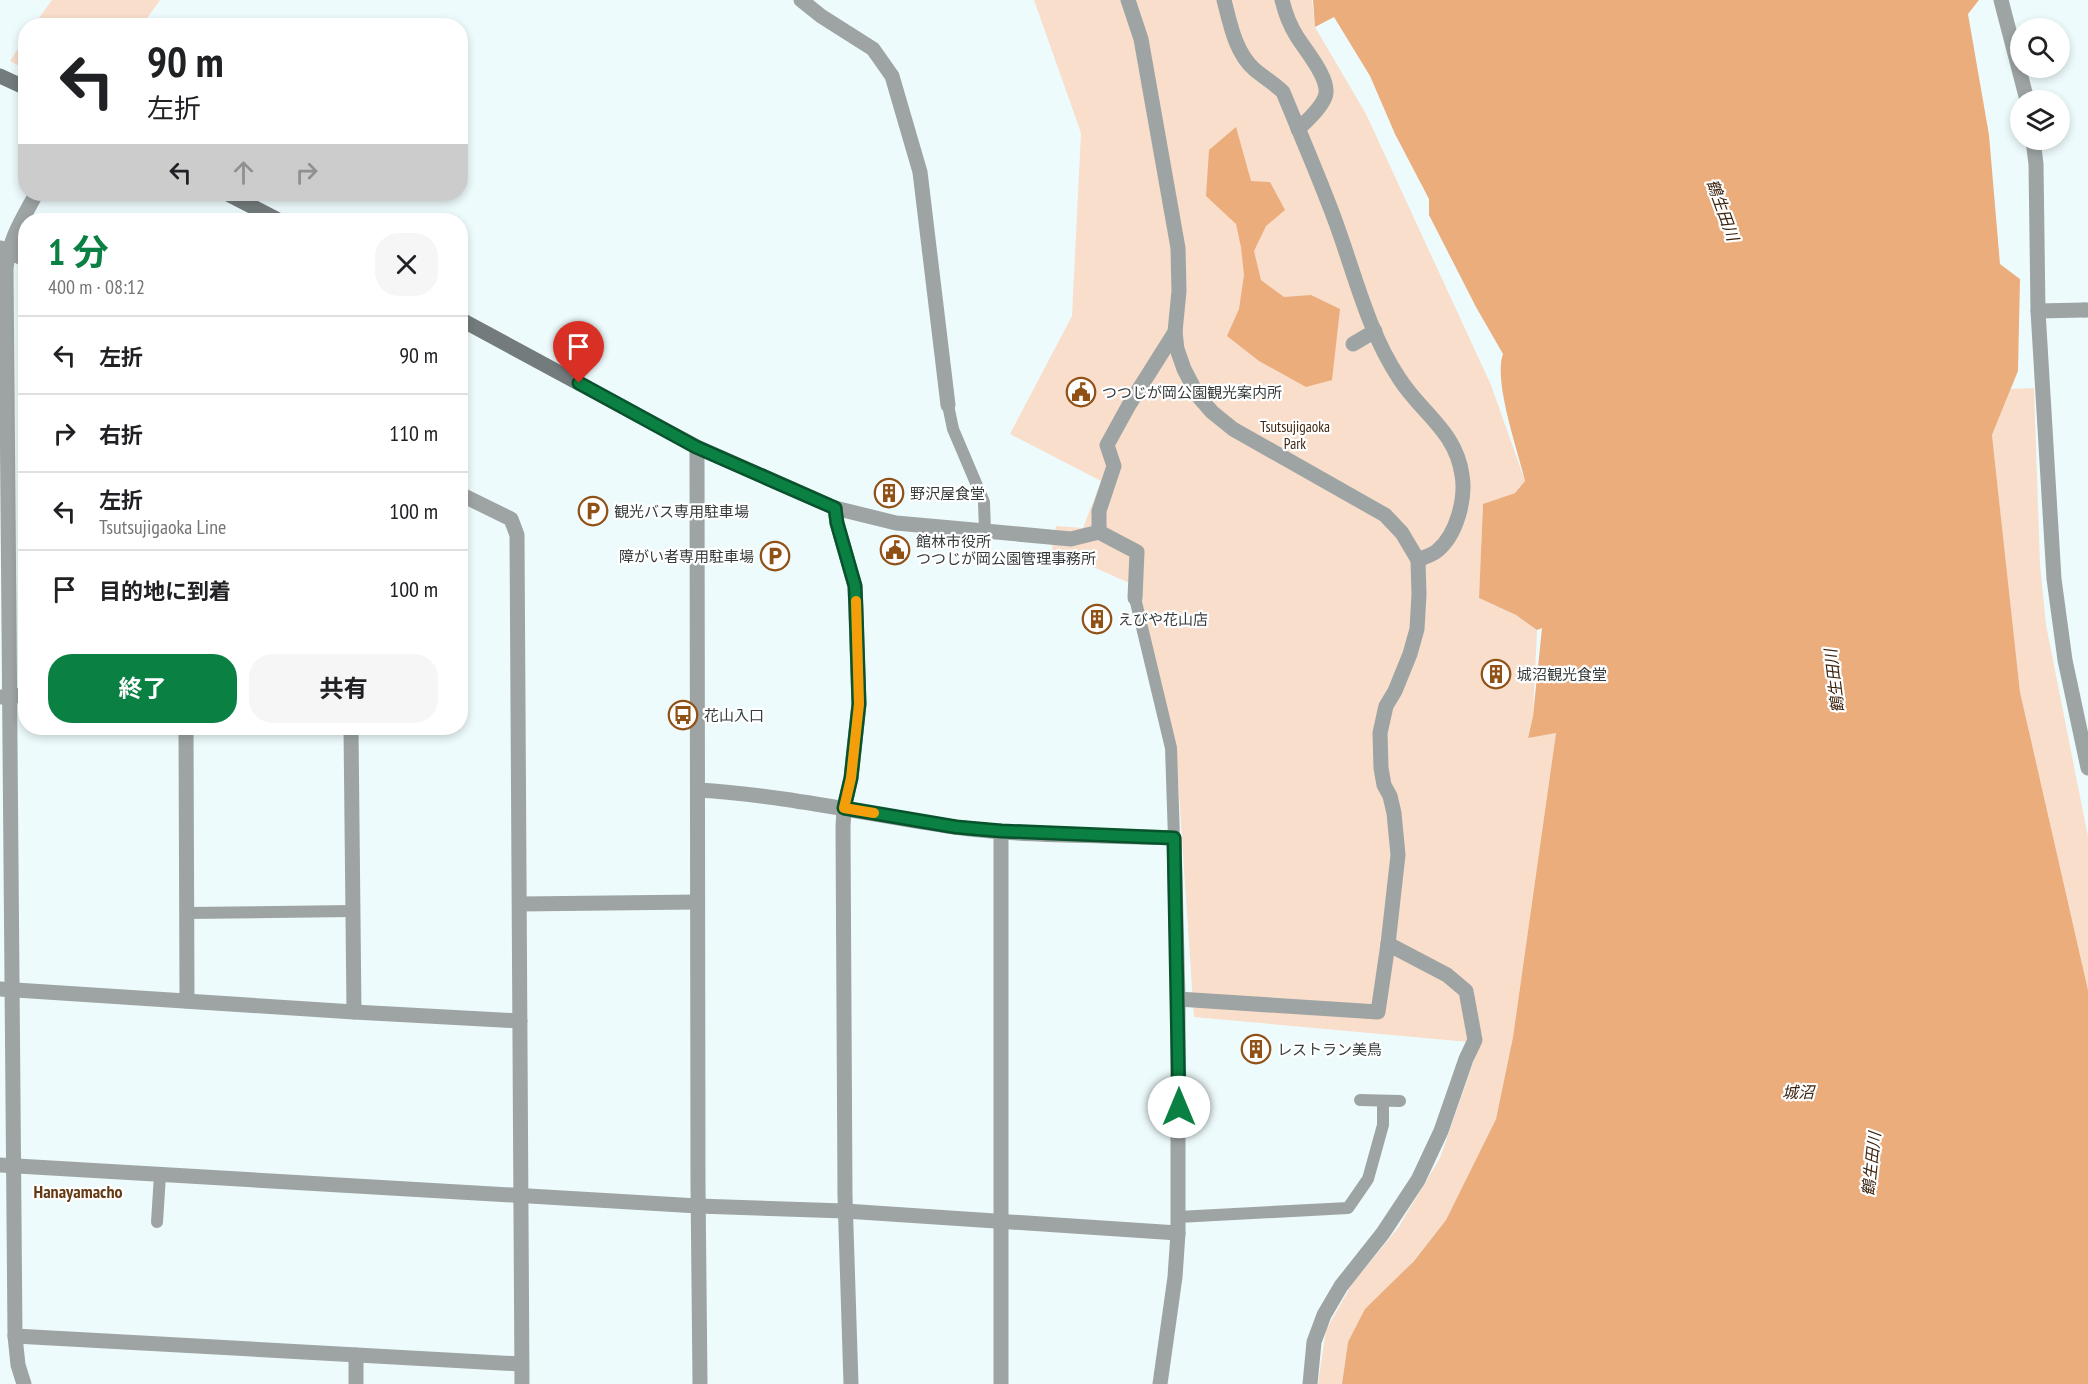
<!DOCTYPE html>
<html lang="ja">
<head>
<meta charset="utf-8">
<style>
  body { margin:0; font-family:"PT Sans Narrow","Noto Sans JP",sans-serif; background:#f6f6f6; color:#202124; height:100vh; display:flex; flex-direction:column; font-size:22px; white-space:nowrap }
  * { box-sizing:border-box; margin:0 }
  p { font-size:20px; color:#757577 }
  .icon { flex:none; width:33px; height:33px; fill:none; stroke:currentColor; stroke-width:2; stroke-linecap:round; stroke-linejoin:round }
  .map { position:relative; flex:1; overflow:hidden }
  .sheet { position:absolute; left:18px; top:213px; width:450px; height:522px; display:flex; flex-direction:column; background:#fff; border-radius:24px; box-shadow:0 3px 9px #0003 }
  .sheet>* { flex:none }
  .top-card { position:absolute; left:18px; top:18px; width:450px; height:183px; border-radius:24px; box-shadow:0 3px 9px #0003; background:#fff; color:#202124; overflow:hidden }
  .tools { position:absolute; left:2010px; top:18px; display:grid; gap:12px }
  .tools a { display:grid; place-items:center; width:60px; height:60px; border-radius:50%; background:#fff; box-shadow:0 3px 9px #0003; font-size:30px }
  .pin { position:absolute; display:grid; place-items:center; width:51px; height:51px; color:#fff; margin:-62px -26px; border-radius:50% 50% 50% 0; rotate:-45deg; box-shadow:0 0 6px #0007 }
  .pin .icon { rotate:45deg }
  .me { position:absolute; width:66px; margin:-33px; rotate:0deg; stroke-linejoin:round; filter:drop-shadow(0 0 4px #0008) }
  .turn { display:flex; align-items:center; gap:21px; height:126px; padding:0 30px; font-size:27px }
  .turn .icon { width:78px; height:78px; stroke-width:2.5 }
  .turn b { display:block; font-size:42px; line-height:51px }
  .lanes { display:flex; align-items:center; height:57px; padding:0 30px; background:#0003; justify-content:center; gap:30px; direction:ltr }
  .lanes .off { opacity:.35 }
  .round { display:grid; place-items:center; flex:none; width:63px; height:63px; border-radius:24px; background:#f6f6f6 }
  .summary { display:flex; align-items:center; justify-content:space-between; height:102px; padding:0 30px }
  h1 { font-size:36px; font-weight:700; line-height:45px; color:#0b8043 }
  .primary-button { display:flex; gap:12px; margin-top:auto; padding:12px 30px }
  .primary-button a { flex:1; height:69px; border-radius:24px; background:#0b8043; color:#fff; font-size:24px; font-weight:700; line-height:69px; text-align:center }
  .primary-button a+a { background:#f6f6f6; color:#202124 }
  ul { padding:0; list-style:none }
  li { display:flex; align-items:center; gap:18px; height:78px; padding:0 30px; border-top:2px solid #e0e0e0 }
  li div { flex:1 }
  li b { display:block; font-size:22px }
  li em { font-style:normal }
  .map>svg:first-child { display:block }
  .green { fill:#f8decb }
  .water { fill:#ecad7d }
  .lines { fill:none; stroke-linecap:round; stroke-linejoin:round }
  .service { stroke:#9ea4a4; stroke-width:12 }
  .pedestrian { stroke:#9ea4a4; stroke-width:15 }
  .minor { stroke:#9ea4a4; stroke-width:15 }
  .tertiary { stroke:#9ea4a4; stroke-width:15 }
  .secondary { stroke:#747b7c; stroke-width:15 }
  .route-casing { stroke:#07532c; stroke-width:15 }
  .route { stroke:#0b8043; stroke-width:10 }
  .slow { stroke:#f59e0b; stroke-width:10 }
  .labels { text-anchor:middle; dominant-baseline:central; stroke-width:4.5; stroke-linejoin:round; paint-order:stroke }
  .poi-label { font-size:15px; fill:#363b3c; stroke:#fff; text-anchor:start }
  .park-label { font-size:15px; fill:#412712; stroke:#fff }
  .water-label { font-size:16px; font-style:italic; fill:#3c230e; stroke:#fff }
  .quarter-label { font-size:18px; font-weight:bold; fill:#653913; stroke:#fff }
</style>
</head>
<body>
<div class="map">
<svg width="2088" height="1384" viewBox="0 0 2088 1384">
  <rect width="100%" height="100%" fill="#eefbfc"/>
  <g class="green">
    <polygon points="52,0 160,0 142,25 34,25"/>
    <polygon points="1034,0 1312,0 1315,27 1366,114 1491,385 1525,481 1515,493 1483,504 1479,598 1516,615 1537,630 1533,716 1528,737 1556,733 1513,1037 1496,1119 1446,1220 1348,1342 1342,1384 1318,1384 1326,1330 1352,1284 1398,1228 1440,1158 1480,1043 1194,1017 1176,750 1134,585 1052,549 1056,526 1083,528 1101,481 1010,434 1072,316 1081,133"/>
    <polygon points="25,38 25,69 10,61"/>
    <polygon points="25,283 26,469 25,469 24,284"/>
    <polygon points="2034,388 2040,565 2046,625 2088,837 2088,990 2020,692 1992,435 2011,389"/>
  </g>
  <g class="water">
    <path d="M1313,0H1979L1968,14L1989,135L2000,264L2020,279L2018,371L1992,435L2020,692L2088,990V1384H1342L1348,1342L1365,1309L1413,1262L1446,1220L1496,1119L1513,1037L1556,733L1528,738L1533,716L1542,628L1537,630L1516,615L1479,598L1483,504L1515,493L1525,481C1518,451 1493,381 1503,354L1476,307L1429,215V199L1395,134L1370,76L1334,17L1315,27Z"/>
    <polygon points="1236,127 1251,181 1270,182 1285,210 1266,226 1254,251 1261,280 1284,297 1311,295 1340,309 1332,380 1306,387 1259,361 1227,336 1239,309 1244,275 1241,247 1236,224 1206,196 1209,150"/>
  </g>
  <g class="lines">
    <g class="service">
      <polyline points="948,405 953,429 984,502 985,531"/>
      <polyline points="1135,598 1171,748 1174,838"/>
      <polyline points="187,913 353,911"/>
      <polyline points="1360,1100 1400,1101"/>
      <polyline points="1178,1217 1348,1208 1368,1179 1383,1125 1383,1101"/>
      <polyline points="157,1222 160,1175"/>
    </g>
    <g class="pedestrian">
      <polyline points="1128,0 1141,39 1178,248 1179,291 1175,332 1177,349 1184,369 1198,396 1212,412 1233,429 1385,515 1402,533 1418,560 1419,594 1417,629 1410,654 1395,691 1386,706 1380,733 1381,768 1384,785 1390,796 1394,813 1398,855 1388,944 1378,1012 1178,999"/>
      <path d="M1224,0C1230,23 1235,52 1254,69C1263,77 1274,83 1283,92C1301,136 1320,179 1336,223C1355,275 1368,331 1399,378C1421,413 1456,431 1462,475C1466,498 1457,534 1438,550C1433,555 1424,557 1418,560"/>
      <path d="M1282,0C1285,12 1289,24 1296,35C1304,49 1332,80 1325,97C1321,108 1307,121 1298,129"/>
      <polyline points="2001,0 2027,100"/>
      <polyline points="2033,140 2036,164 2038,311 2054,579 2065,660 2088,768"/>
      <polyline points="2038,311 2084,310"/>
      <polyline points="1353,344 1375,331"/>
      <polyline points="835,508 896,523 985,531 1071,539 1099,532 1137,552 1135,598"/>
      <polyline points="1099,532 1099,511 1114,466 1107,445 1129,405 1175,332"/>
      <polyline points="1310,1384 1314,1342 1324,1315 1341,1286 1383,1233 1418,1180 1441,1131 1466,1059 1475,1040 1466,991 1447,975 1388,944"/>
    </g>
    <g class="minor">
      <polyline points="801,0 821,16 873,49 892,76 920,172 948,405"/>
      <polyline points="1,248 26,260"/>
      <polyline points="2084,310 2088,310"/>
      <polyline points="460,494 511,519 517,535 522,1384"/>
      <polyline points="835,508 837,523 855,586 859,704 851,778 844,808 843,827 845,1196 851,1384"/>
      <polyline points="0,697 26,695"/>
      <polyline points="186,728 187,1001"/>
      <polyline points="351,728 354,1012"/>
      <path d="M698,790C785,795 870,815 955,827C1027,837 1101,835 1174,838L1178,999V1233L1175,1277L1160,1384"/>
      <polyline points="520,904 697,902"/>
      <polyline points="0,989 354,1012 520,1021"/>
      <polyline points="0,1165 698,1206 845,1211 1178,1233"/>
      <polyline points="15,1336 521,1364"/>
      <path d="M24,1384L18,1365L15,1336L6,269C8,241 23,218 36,194"/>
      <polyline points="356,1384 356,1355"/>
      <polyline points="1001,1384 1001,831"/>
    </g>
    <polyline class="tertiary" points="697,447 698,1185 700,1384"/>
    <g class="secondary">
      <polyline points="0,76 26,88"/>
      <polyline points="228,194 278,220"/>
      <polyline points="460,319 697,447 835,508"/>
    </g>
  </g>
  <g class="lines">
    <g class="route-casing">
      <polyline id="route" points="579,383 696,447 835,508 837,523 855,586 856,609 859,704 851,778 844,808 956,827 1001,831 1174,838 1179,1107"/>
    </g>
    <use href="#route" class="route"/>
    <polyline class="slow" points="856,601 859,704 851,778 844,808 874,813"/>
  </g>
  <defs>
    <g id="civic-ring" transform="scale(1.5)"><circle r="9.5" fill="#fff" stroke="#905117" stroke-width="1.5"/><path d="M-.6-6.5H3V-4.5H.6V-3L4-1V1h2V6H-6V1h2V-1L-.6-3ZM-1.2 2.5V6h2.4V2.5Z" fill="#905117"/></g>
    <g id="building-ring" transform="scale(1.5)"><circle r="9.5" fill="#fff" stroke="#905117" stroke-width="1.5"/><path d="M-4-6H4V6H1V3H-1V6H-4ZM-2.5-4.3h1.7v1.8h-1.7ZM.8-4.3h1.7v1.8H.8ZM-2.5-1h1.7V.8h-1.7ZM.8-1h1.7V.8H.8Z" fill="#905117"/></g>
    <g id="parking-ring" transform="scale(1.5)"><circle r="9.5" fill="#fff" stroke="#905117" stroke-width="1.5"/><path d="M-3.5-5.5H1a3.5 3.5 0 0 1 0 7H-1V5.5H-3.5ZM-1-3.4V-.6H.8a1.4 1.4 0 0 0 0-2.8Z" fill="#905117"/></g>
    <g id="bus-ring" transform="scale(1.5)"><circle r="9.5" fill="#fff" stroke="#905117" stroke-width="1.5"/><path d="M-5-6H5V4H4V6H2V4H-2V6H-4V4H-5ZM-3.5-4V0h7V-4ZM-3.5 1.2v1.5H-2V1.2ZM2 1.2v1.5H3.5V1.2Z" fill="#905117"/></g>
  </defs>
  <g fill-rule="evenodd">
    <use href="#civic-ring" x="1081" y="392"/>
    <use href="#building-ring" x="889" y="493"/>
    <use href="#parking-ring" x="593" y="511"/>
    <use href="#civic-ring" x="895" y="550"/>
    <use href="#parking-ring" x="775" y="556"/>
    <use href="#building-ring" x="1097" y="619"/>
    <use href="#building-ring" x="1496" y="674"/>
    <use href="#bus-ring" x="683" y="715"/>
    <use href="#building-ring" x="1256" y="1049"/>
  </g>
  <g class="labels">
    <g class="poi-label">
      <text x="1102" y="392">つつじが岡公園観光案内所</text>
      <text x="910" y="493">野沢屋食堂</text>
      <text x="614" y="511">観光バス専用駐車場</text>
      <text x="916" y="541">館林市役所<tspan x="916" dy="17">つつじが岡公園管理事務所</tspan></text>
      <text x="754" y="556" text-anchor="end">障がい者専用駐車場</text>
      <text x="1118" y="619">えびや花山店</text>
      <text x="1517" y="674">城沼観光食堂</text>
      <text x="704" y="715">花山入口</text>
      <text x="1277" y="1049">レストラン美鳥</text>
    </g>
    <g class="park-label">
      <text x="1295" y="426">Tsutsujigaoka<tspan x="1295" dy="17">Park</tspan></text>
    </g>
    <g class="water-label">
      <text transform="translate(1723 210) rotate(70)">鶴生田川</text>
      <text transform="translate(1834 681) rotate(-97)">鶴生田川</text>
      <text x="1798" y="1092">城沼</text>
      <text transform="translate(1871 1164) rotate(-84)">鶴生田川</text>
    </g>
    <g class="quarter-label">
      <text x="78" y="1191">Hanayamacho</text>
    </g>
  </g>
</svg>
<div class="tools">
<a><svg class="icon" aria-label="search" viewBox="0 0 24 24"><circle cx="10" cy="10" r="6"/><path d="M15 15l6 6"/></svg></a>
<a><svg class="icon" aria-label="layers" viewBox="0 0 24 24"><path d="M12 4l9 5-9 5-9-5zM3 14l9 5 9-5"/></svg></a>
</div>
<div class="pin" style="left:579px;top:383px;background:#d93025"><svg class="icon" aria-label="arrive" viewBox="0 0 24 24"><path d="M6 21V4h12l-3 4 3 4H6"/></svg></div>
<svg class="me" style="left:1179px;top:1107px" viewBox="-20 -20 40 40"><circle r="19" fill="#fff"/><path d="M0-13L10 11 0 6-10 11z" fill="#0b8043"/></svg>
<div class="top-card">
<div class="turn"><svg class="icon" aria-label="left" viewBox="0 0 24 24"><path d="M17 20v-9H6M10 6l-5 5 5 5"/></svg><div><b>90 m</b>左折</div></div>
<div class="lanes"><svg class="icon" aria-label="left" viewBox="0 0 24 24"><path d="M17 20v-9H6M10 6l-5 5 5 5"/></svg><svg class="icon off" aria-label="ahead" viewBox="0 0 24 24"><path d="M12 20V5M6 11l6-6 6 6"/></svg><svg class="icon off" aria-label="right" viewBox="0 0 24 24"><path d="M7 20v-9h11M14 6l5 5-5 5"/></svg></div>
</div>
<section class="sheet">
<div class="summary"><div><h1>1 分</h1><p>400 m · 08:12</p></div><a class="round"><svg class="icon" aria-label="close" viewBox="0 0 24 24"><path d="M6 6l12 12M18 6L6 18"/></svg></a></div>
<ul>
<li><svg class="icon" aria-label="left" viewBox="0 0 24 24"><path d="M17 20v-9H6M10 6l-5 5 5 5"/></svg><div><b>左折</b></div><em>90 m</em></li>
<li><svg class="icon" aria-label="right" viewBox="0 0 24 24"><path d="M7 20v-9h11M14 6l5 5-5 5"/></svg><div><b>右折</b></div><em>110 m</em></li>
<li><svg class="icon" aria-label="left" viewBox="0 0 24 24"><path d="M17 20v-9H6M10 6l-5 5 5 5"/></svg><div><b>左折</b><p>Tsutsujigaoka Line</p></div><em>100 m</em></li>
<li><svg class="icon" aria-label="arrive" viewBox="0 0 24 24"><path d="M6 21V4h12l-3 4 3 4H6"/></svg><div><b>目的地に到着</b></div><em>100 m</em></li>
</ul>
<div class="primary-button"><a>終了</a><a>共有</a></div>
</section>
</div>
</body>
</html>
